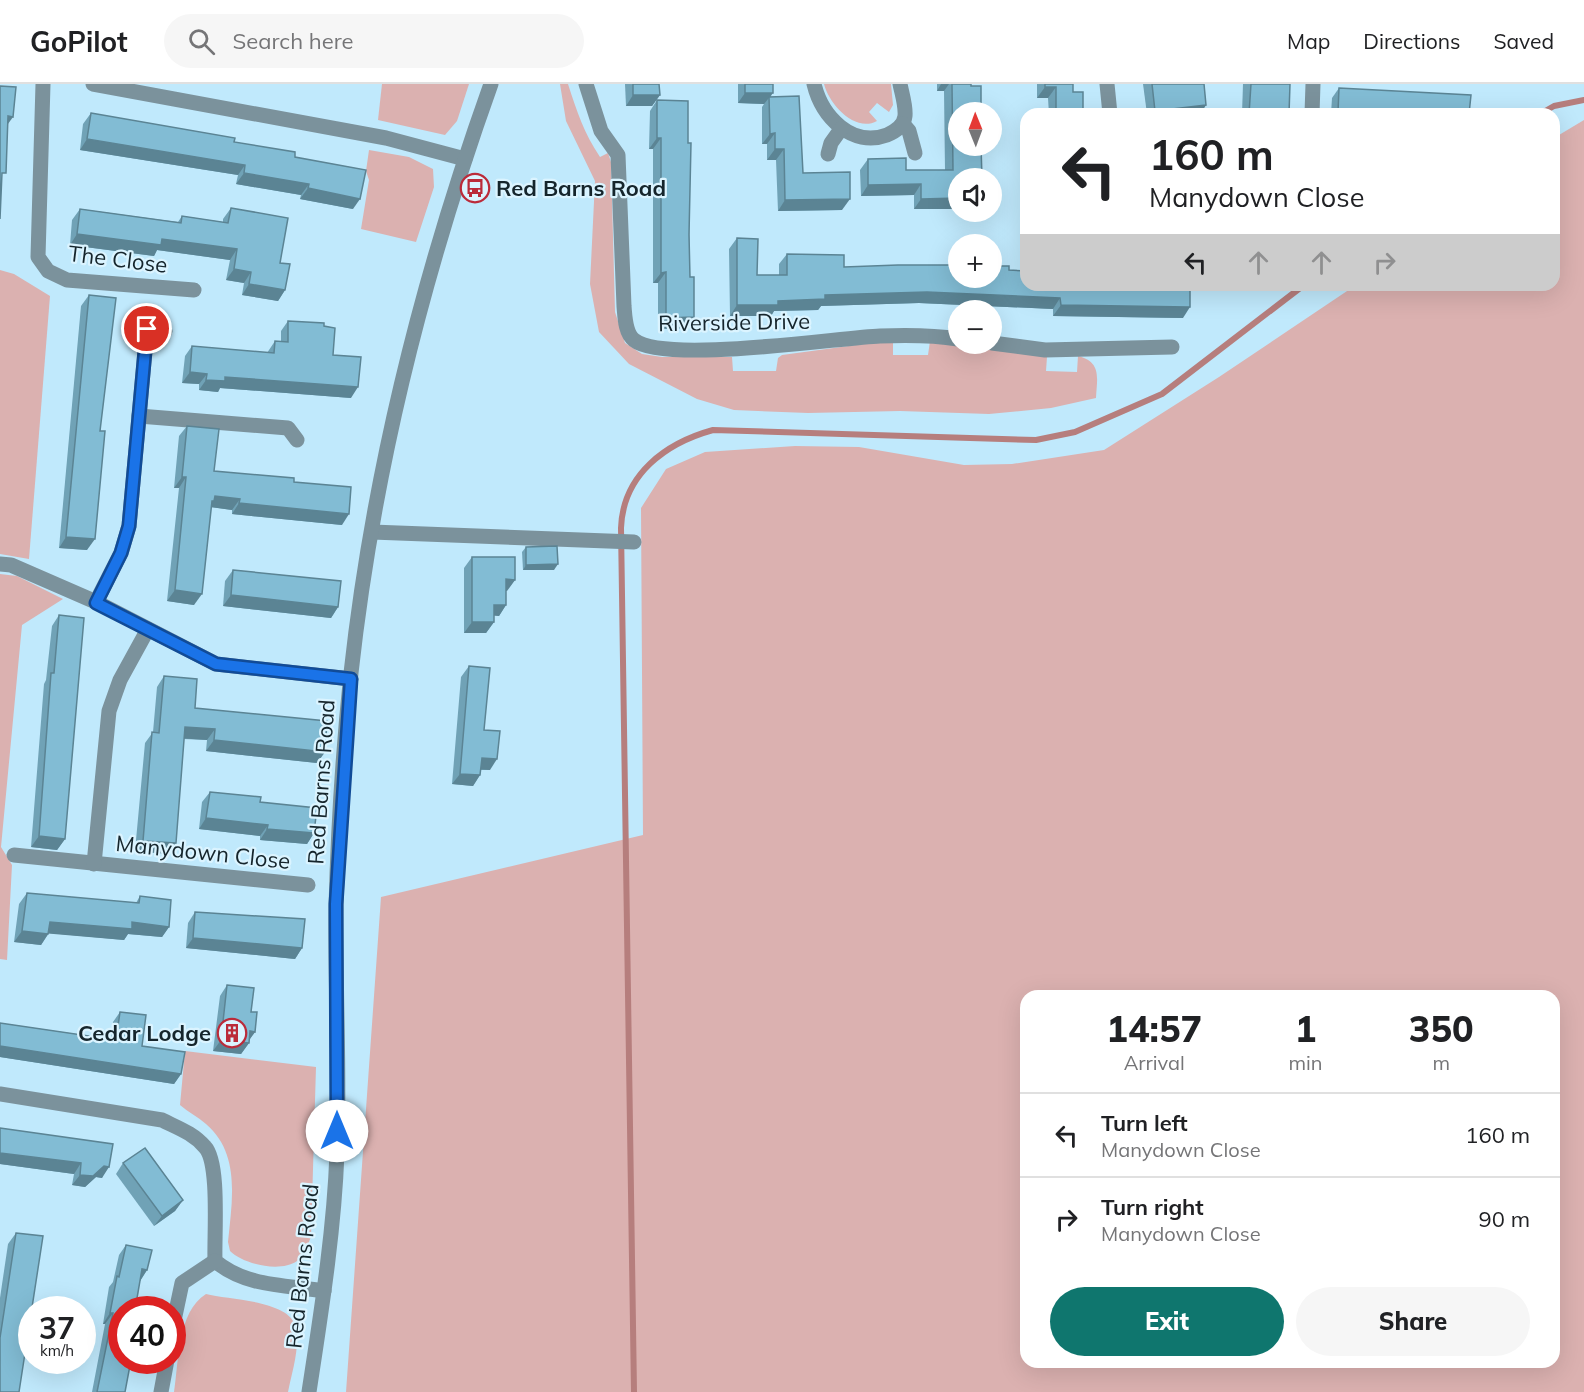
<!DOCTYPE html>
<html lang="en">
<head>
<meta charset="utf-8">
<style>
  body { margin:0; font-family:Mulish,sans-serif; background:#f6f6f6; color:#202124; height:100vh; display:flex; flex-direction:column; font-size:22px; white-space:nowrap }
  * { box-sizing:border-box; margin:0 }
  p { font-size:20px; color:#757577 }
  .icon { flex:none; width:33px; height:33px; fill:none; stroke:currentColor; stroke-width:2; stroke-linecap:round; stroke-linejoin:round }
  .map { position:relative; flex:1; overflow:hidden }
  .side { position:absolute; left:1020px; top:906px; width:540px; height:378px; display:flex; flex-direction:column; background:#fff; border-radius:18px; box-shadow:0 6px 24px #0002 }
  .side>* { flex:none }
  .top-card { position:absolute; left:1020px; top:24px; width:540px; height:183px; border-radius:18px; box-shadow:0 6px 24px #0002; background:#fff; color:#202124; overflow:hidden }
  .needle { width:39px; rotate:359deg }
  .fabs { position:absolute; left:948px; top:18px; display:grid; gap:12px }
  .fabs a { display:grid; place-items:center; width:54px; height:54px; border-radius:50%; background:#fff; box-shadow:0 6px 24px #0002; font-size:30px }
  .speed { position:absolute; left:18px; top:1212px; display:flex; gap:12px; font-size:30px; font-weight:700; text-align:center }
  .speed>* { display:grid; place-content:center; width:78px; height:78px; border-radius:50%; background:#fff; box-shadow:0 6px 24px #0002; line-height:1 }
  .speed small { font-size:15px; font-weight:400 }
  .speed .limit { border:9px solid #d22; background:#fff; color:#111 }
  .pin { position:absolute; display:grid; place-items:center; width:51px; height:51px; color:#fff; margin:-26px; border:3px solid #fff; border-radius:50%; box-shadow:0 2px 6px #0007 }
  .me { position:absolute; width:66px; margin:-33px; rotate:0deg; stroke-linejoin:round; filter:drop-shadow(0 0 4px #0008) }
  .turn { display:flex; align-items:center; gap:21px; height:126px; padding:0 30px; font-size:27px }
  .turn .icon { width:78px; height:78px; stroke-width:2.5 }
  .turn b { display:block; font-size:42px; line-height:51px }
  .lanes { display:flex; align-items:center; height:57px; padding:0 30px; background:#0003; justify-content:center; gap:30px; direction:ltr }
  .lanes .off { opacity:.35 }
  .eta { display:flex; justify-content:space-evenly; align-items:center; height:102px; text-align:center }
  .eta b { font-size:36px; font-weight:800; line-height:42px }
  .cta { display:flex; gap:12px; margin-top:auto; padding:12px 30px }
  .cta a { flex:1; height:69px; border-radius:36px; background:#0f766e; color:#fff; font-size:24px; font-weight:800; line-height:69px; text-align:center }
  .cta a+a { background:#f6f6f6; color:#202124 }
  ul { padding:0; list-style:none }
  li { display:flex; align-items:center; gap:18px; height:84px; padding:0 30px; border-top:2px solid #e0e0e0 }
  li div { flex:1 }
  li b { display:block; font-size:22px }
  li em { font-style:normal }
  header { display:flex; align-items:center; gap:36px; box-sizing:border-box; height:84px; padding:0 30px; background:#fff; border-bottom:2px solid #e0e0e0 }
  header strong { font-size:28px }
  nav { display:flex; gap:33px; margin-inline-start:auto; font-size:21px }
  .search { width:420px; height:54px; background:#f6f6f6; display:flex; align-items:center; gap:15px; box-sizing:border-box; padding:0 21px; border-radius:33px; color:#757577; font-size:22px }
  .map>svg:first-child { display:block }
  .green { fill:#dbb1b0; fill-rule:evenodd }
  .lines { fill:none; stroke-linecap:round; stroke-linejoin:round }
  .stream { stroke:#b67e7d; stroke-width:6 }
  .minor { stroke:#7b929c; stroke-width:15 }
  .wall { fill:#70a2b6 }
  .shaded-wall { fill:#5b8494 }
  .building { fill:#82bcd4; stroke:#5b8494; stroke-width:1.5 }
  .route-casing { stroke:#114b97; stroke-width:15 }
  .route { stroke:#1a73e8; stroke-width:10 }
  .labels { text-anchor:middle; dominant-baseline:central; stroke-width:4.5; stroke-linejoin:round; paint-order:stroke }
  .poi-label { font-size:22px; font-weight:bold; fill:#15252c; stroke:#dbf4ff; text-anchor:start }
  .street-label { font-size:22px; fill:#15252c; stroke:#dbf4ff }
</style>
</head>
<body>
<header>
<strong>GoPilot</strong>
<div class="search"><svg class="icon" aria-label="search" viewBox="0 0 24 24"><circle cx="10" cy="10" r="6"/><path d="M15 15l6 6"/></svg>Search here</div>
<nav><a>Map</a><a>Directions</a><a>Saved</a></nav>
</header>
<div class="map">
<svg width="1584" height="1308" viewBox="0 0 1584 1308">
  <rect width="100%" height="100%" fill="#c0e9fc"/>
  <g class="green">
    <polygon points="382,0 469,0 457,37 445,51 378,36"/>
    <path d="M560,0H568C577,28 584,49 600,73L608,69L611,78L615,228L625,259L642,270L662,273H732L733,287H776L778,274L782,271L893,256V271H928L930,257L1047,273L1046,287L1077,288L1078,272C1102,278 1097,294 1096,314L1051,324L989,330L900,327L808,329L734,326L697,315L629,280L599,248L590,200L595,97L566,37Z"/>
    <path d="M824,0H891L893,21L889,28L877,19L869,28L877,37C855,49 829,20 824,0Z"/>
    <path d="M1584,36V1308H346L381,813L643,751L641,424L666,385L705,368L795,362L859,363L964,381L1012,380L1104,366L1219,293L1356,201H1554V54ZM1026,912H1554V1278H1026Z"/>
    <polygon points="369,66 409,73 433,85 434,103 416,158 361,145 369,96 366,87"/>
    <polygon points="0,186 14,190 50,212 29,475 0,470"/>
    <polygon points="0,490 17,492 63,515 22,541 1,763 12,781 7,876 0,875"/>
    <path d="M185,967L316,983L311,1153C307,1162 305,1171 297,1177C280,1189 243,1180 230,1167L228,1158C232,1117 241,1070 206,1040C198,1033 188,1028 180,1021Z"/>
    <path d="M206,1210C229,1216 291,1216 296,1244C300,1264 292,1288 288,1308H174C179,1278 177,1228 206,1210Z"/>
  </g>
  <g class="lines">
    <g class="stream">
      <polyline points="1540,30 1554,22 1584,16"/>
      <path d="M634,1308L621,444C623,390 666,359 713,346L1036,356L1075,348L1162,310L1304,201"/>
    </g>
    <g class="minor">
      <polyline points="43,0 38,173 48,187 67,196 194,206"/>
      <polyline points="93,0 386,54 465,75"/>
      <path d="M586,0L601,47L618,71L624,222C625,233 625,249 634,256C664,280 836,254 880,252C906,251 933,251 958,255"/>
      <path d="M814,0C822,33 852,64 887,51C896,47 904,42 905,32C906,22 902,10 900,0"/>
      <polyline points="1107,0 1110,30"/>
      <polyline points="1312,30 1313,0"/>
      <polyline points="903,40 909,47 915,69"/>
      <polyline points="828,70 831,59 841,45"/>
      <polyline points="992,259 1045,266 1172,263"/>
      <polyline points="139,332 288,344 297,356"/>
      <polyline points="372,448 634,458"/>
      <polyline points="0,480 11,481 96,518 216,580 351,595"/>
      <polyline points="96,518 121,469 129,442 147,245 165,247"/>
      <polyline points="14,771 308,801"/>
      <polyline points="94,780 109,627 120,596 148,545"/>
      <path d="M0,1010L162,1036C178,1044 193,1049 205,1063C220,1079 214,1152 215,1177C246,1203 286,1201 324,1207"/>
      <polyline points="172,1246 182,1199 215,1177"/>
      <polyline points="161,1308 167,1276"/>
      <path d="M309,1308C321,1229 334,1149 337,1069C340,987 335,905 336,823C338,745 343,666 351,589C373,389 423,190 491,0"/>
    </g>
  </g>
  <g class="wall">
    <polygon points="625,0 659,0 660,11 652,22 626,22"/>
    <polygon points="738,0 773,0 771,13 803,89 842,126 778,127 776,76 767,76 767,60 762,60 762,23 764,20 738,19"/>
    <polygon points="937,0 971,0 958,94 958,125 914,125 914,111 861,112 860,86 868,75 906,86 945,86 944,7 937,7"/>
    <polygon points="1037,0 1073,0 1073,8 1083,30 1049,30 1048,14 1037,14"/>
    <polygon points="1143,0 1204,0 1206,21 1200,30 1147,30"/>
    <polygon points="1243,0 1290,0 1289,30 1242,30"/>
    <polygon points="1339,4 1469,30 1331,30 1332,14"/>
    <polygon points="657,16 688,59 690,193 694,233 686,244 658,245 658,199 653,199 653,65 649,65 650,27"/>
    <polygon points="91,29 234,58 295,73 353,125 300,115 301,111 236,100 238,91 80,66 83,40"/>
    <polygon points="231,124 280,179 285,206 278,217 242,211 244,199 226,196 230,176 157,166 154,172 70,161 72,136 80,125 178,138 182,132 223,138 223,135"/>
    <polygon points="737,154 757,191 779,191 779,180 787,170 844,183 1009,186 1183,234 1053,232 1053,225 919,219 821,222 818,226 774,227 771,232 730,232 729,165"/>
    <polygon points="89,211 100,347 87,466 59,464 81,222"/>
    <polygon points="288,237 324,242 333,271 351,314 220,304 218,308 199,306 199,300 182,299 185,272 192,262 267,269 275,257 281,257 281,247"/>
    <polygon points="187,342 214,387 294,398 342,441 232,430 232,426 211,423 194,521 167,517 179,404 174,404 179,352"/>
    <polygon points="526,463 554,486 523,486 522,468"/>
    <polygon points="472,473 515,496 506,507 506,521 499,532 494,531 494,538 486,549 464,549 464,484"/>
    <polygon points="233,486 338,523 331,534 223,522 225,497"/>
    <polygon points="59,531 65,755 57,766 31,763 44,600 46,596 52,542"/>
    <polygon points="469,582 484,646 490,686 481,686 480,691 473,702 452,700 461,593"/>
    <polygon points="164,592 195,624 325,668 317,679 206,667 207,656 184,655 168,770 135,767 145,659 153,648 157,603"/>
    <polygon points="210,708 260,718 314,749 307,760 260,756 260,752 199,745 202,718"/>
    <polygon points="27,809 136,819 140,812 169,843 162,853 128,850 124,856 49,849 41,861 14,858 19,820"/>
    <polygon points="195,828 302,864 295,875 186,864 188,839"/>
    <polygon points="227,901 251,928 255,948 249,956 249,959 241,970 213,967 220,912"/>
    <polygon points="120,928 142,962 181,990 174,1000 0,973 0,939 111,955 113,938"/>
    <polygon points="113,1060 102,1094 96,1093 85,1103 72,1101 74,1090 0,1080"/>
    <polygon points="123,1079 183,1116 175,1127 154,1142 116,1090"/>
    <polygon points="16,1149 0,1308 0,1214 8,1160"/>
    <polygon points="126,1161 147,1186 122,1226 125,1308 92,1308 105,1240 103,1240 109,1203 113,1198 119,1171"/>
  </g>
  <g class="shaded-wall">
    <polygon points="941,0 949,0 944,7 937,7"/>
    <polygon points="1045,3 1056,3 1048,14 1037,14"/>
    <polygon points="745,9 773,9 764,20 738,19"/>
    <polygon points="633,11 660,11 652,22 626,22"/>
    <polygon points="1206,21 1200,30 1153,30 1155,27"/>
    <polygon points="8,32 13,33 5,44"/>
    <polygon points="775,49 767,60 762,60 770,50"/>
    <polygon points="657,54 661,54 653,65 649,65"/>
    <polygon points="87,55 245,81 238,91 80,66"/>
    <polygon points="775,65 784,65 776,76 767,76"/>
    <polygon points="244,89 309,100 301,111 236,100"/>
    <polygon points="921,100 914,111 861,112 868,101"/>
    <polygon points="308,104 360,115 353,125 300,115"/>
    <polygon points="958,114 958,125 914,125 921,115"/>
    <polygon points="850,115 842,126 778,127 785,116"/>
    <polygon points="77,150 162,155 237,165 230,176 157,166 154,172 70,161"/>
    <polygon points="234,185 251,188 244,199 226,196"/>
    <polygon points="666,188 658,199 653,199 661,189"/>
    <polygon points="249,200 285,206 278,217 242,211"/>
    <polygon points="1230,201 1259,201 1255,206 1226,206"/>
    <polygon points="927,208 1060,214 1053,225 919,219 821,222 818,226 774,227 771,232 730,232 737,221 825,211"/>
    <polygon points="1061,221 1190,223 1183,234 1053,232"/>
    <polygon points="694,233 686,244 658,245 666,234"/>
    <polygon points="190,288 207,290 199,300 182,299"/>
    <polygon points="225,293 358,303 351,314 220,304 218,308 199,306 206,296"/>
    <polygon points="182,393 186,393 179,404 174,404"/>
    <polygon points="215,412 240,415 232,426 210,423 204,427"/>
    <polygon points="239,419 349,430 342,441 232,430"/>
    <polygon points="66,453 95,455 87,466 59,464"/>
    <polygon points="558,480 554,486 523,486 526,481"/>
    <polygon points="506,495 515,496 507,507 499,506"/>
    <polygon points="175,506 202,510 194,521 167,517"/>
    <polygon points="231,511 338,523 331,534 223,522"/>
    <polygon points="494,521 506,521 499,532 486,531"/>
    <polygon points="472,538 494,538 486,549 464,549"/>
    <polygon points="185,643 215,645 207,656 177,654"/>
    <polygon points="214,656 325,668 317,679 206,667"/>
    <polygon points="482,674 497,675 490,686 474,685"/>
    <polygon points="460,690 480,691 473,702 452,700"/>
    <polygon points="206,734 268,741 260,752 199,745"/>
    <polygon points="267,745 314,749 307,760 260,756"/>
    <polygon points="39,752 65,755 57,766 31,763"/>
    <polygon points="143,757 176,759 168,770 135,767"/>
    <polygon points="50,838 132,838 169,843 162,853 128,850 124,856 42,849"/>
    <polygon points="22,847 48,850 41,861 14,858"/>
    <polygon points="193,854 302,864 295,875 186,864"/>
    <polygon points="250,947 255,948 247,959"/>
    <polygon points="221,956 249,959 241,970 213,967"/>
    <polygon points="0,962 181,990 174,1000 0,973"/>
    <polygon points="0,1069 81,1079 74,1090 0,1080"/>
    <polygon points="104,1082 109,1083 102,1094 96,1093 85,1103 72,1101 80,1091"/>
    <polygon points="183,1116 175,1127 154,1142 162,1132"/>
    <polygon points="142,1185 147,1186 140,1197"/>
    <polygon points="110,1229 113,1229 105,1240 103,1240"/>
  </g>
  <g class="building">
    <polygon points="633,0 659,0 660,11 633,11"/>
    <rect x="745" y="0" width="28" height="9"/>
    <polygon points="952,0 971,0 971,2 981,2 981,28 958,28 958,62 981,62 982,94 958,94 958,114 921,115 921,100 868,101 868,75 906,74 906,86 953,86"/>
    <polygon points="1045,0 1073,0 1073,8 1083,8 1083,30 1056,30 1056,3 1045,3"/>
    <polygon points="1152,0 1204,0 1206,21 1155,27"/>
    <polygon points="1251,0 1290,0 1289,30 1249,30"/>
    <polygon points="0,2 16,3 13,33 8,32 6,89 2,89 0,135"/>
    <polygon points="1339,4 1471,11 1469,30 1359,30 1338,28"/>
    <polygon points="799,12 803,89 850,88 850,115 785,116 784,65 775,65 775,49 770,50 769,13"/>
    <polygon points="657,16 688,17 688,59 691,59 689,151 690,193 694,193 694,233 666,234 666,188 661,189 661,54 657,54"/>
    <polygon points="91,29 235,54 234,58 295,68 295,73 366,86 360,115 308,104 309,100 244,89 245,81 87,55"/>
    <polygon points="231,124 288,134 280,179 290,180 285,206 249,200 251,188 234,185 237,165 162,155 161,161 77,150 80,125 181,139 182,132 228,139"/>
    <polygon points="737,154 758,155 757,191 787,191 787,170 844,171 844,183 898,181 958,181 958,194 992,194 992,182 1009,182 1009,186 1026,187 1026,201 1190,201 1190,223 1061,221 1060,214 927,208 825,211 825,215 778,217 778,221 737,221"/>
    <polygon points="89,211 116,214 100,347 105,347 95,455 66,453"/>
    <polygon points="288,237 324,239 324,242 335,244 333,271 361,273 358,303 225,293 225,297 206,296 207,290 190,288 192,262 274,269 275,257 288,258"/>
    <polygon points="187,342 219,345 214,387 294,394 294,398 351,403 349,430 239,419 240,415 215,412 214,417 212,417 202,510 175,506 186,393 182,393"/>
    <polygon points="557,462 558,480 526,481 526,463"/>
    <polygon points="472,473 515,473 515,496 506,495 506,521 494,521 494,538 472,538"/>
    <polygon points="233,486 341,497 338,523 231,511"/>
    <polygon points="59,531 84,534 65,755 39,752 51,589 54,589"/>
    <polygon points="469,582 490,584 484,646 500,647 497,675 482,674 480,691 460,690"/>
    <polygon points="164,592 197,595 195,624 327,637 325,668 214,656 215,645 185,643 176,759 143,757 152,648 159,649"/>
    <polygon points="210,708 261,713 260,718 317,724 314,749 267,745 268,741 206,734"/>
    <polygon points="27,809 139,819 140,812 171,816 169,843 132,838 132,845 50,838 48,850 22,847"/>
    <polygon points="195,828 305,835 302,864 193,854"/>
    <polygon points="227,901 254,904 251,928 257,928 255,948 250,947 249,959 221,956"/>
    <polygon points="120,928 146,931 142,962 185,968 181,990 0,962 0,939 116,956"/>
    <polygon points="0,1044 113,1060 109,1083 104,1082 93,1092 80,1091 81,1079 0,1069"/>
    <polygon points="145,1064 183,1116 162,1132 123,1079"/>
    <polygon points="16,1149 43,1152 19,1308 0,1308 0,1254"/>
    <polygon points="126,1161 152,1166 147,1186 142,1185 135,1226 122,1226 122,1276 131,1276 125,1308 97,1308 113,1229 110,1229 117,1192 119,1193"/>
  </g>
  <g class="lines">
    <g class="route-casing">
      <polyline id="route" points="147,245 129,442 121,469 96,519 216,580 351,595 336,820 337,1047"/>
    </g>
    <use href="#route" class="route"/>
  </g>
  <defs>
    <g id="bus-ring" transform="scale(1.5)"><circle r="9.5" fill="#dbf4ff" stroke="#bb2b3a" stroke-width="1.5"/><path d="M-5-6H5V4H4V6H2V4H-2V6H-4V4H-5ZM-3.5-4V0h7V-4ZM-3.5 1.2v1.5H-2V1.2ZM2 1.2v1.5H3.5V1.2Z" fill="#bb2b3a"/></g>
    <g id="building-ring" transform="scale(1.5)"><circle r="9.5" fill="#dbf4ff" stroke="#bb2b3a" stroke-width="1.5"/><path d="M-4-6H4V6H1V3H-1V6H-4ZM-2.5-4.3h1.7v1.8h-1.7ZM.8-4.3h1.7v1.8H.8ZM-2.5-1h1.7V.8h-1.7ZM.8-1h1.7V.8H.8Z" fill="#bb2b3a"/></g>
  </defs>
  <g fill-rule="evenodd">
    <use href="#bus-ring" x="475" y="104"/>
    <use href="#building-ring" x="232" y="949"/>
  </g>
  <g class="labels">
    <g class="poi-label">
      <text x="496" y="104">Red Barns Road</text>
      <text x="211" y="949" text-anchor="end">Cedar Lodge</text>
    </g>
    <g class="street-label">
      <text transform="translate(118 175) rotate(7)">The Close</text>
      <text transform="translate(734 238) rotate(-1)">Riverside Drive</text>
      <text transform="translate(321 698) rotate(-86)">Red Barns Road</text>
      <text transform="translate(203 768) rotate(6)">Manydown Close</text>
      <text transform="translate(302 1182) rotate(-84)">Red Barns Road</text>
    </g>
  </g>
</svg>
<div class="fabs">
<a><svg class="needle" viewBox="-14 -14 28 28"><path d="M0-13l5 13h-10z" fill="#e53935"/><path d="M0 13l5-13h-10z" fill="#757577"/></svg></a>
<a><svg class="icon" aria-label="sound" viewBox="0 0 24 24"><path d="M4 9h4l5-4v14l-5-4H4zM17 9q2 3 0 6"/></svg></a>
<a>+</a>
<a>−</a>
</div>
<div class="speed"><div>37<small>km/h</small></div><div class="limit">40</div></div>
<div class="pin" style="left:147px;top:245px;background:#d93025"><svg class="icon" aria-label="arrive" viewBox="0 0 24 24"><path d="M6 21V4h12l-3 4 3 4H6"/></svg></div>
<svg class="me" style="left:337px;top:1047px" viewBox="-20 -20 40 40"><circle r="19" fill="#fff"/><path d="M0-13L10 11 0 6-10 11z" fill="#1a73e8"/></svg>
<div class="top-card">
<div class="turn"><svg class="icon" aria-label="left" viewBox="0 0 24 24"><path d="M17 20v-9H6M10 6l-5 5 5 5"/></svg><div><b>160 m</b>Manydown Close</div></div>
<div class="lanes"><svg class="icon" aria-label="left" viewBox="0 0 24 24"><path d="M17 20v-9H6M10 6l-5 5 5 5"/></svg><svg class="icon off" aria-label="ahead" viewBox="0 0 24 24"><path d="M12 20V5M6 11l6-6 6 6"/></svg><svg class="icon off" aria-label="ahead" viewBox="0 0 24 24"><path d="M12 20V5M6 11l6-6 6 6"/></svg><svg class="icon off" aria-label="right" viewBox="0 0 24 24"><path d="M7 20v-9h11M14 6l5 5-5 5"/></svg></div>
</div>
<section class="side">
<div class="eta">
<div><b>14:57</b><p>Arrival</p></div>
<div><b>1</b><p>min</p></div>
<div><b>350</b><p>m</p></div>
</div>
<ul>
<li><svg class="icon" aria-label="left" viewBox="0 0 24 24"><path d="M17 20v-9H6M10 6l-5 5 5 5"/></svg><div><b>Turn left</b><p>Manydown Close</p></div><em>160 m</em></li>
<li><svg class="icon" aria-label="right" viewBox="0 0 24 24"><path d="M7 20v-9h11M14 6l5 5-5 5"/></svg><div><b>Turn right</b><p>Manydown Close</p></div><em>90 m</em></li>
</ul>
<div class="cta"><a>Exit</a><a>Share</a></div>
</section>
</div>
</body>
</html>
